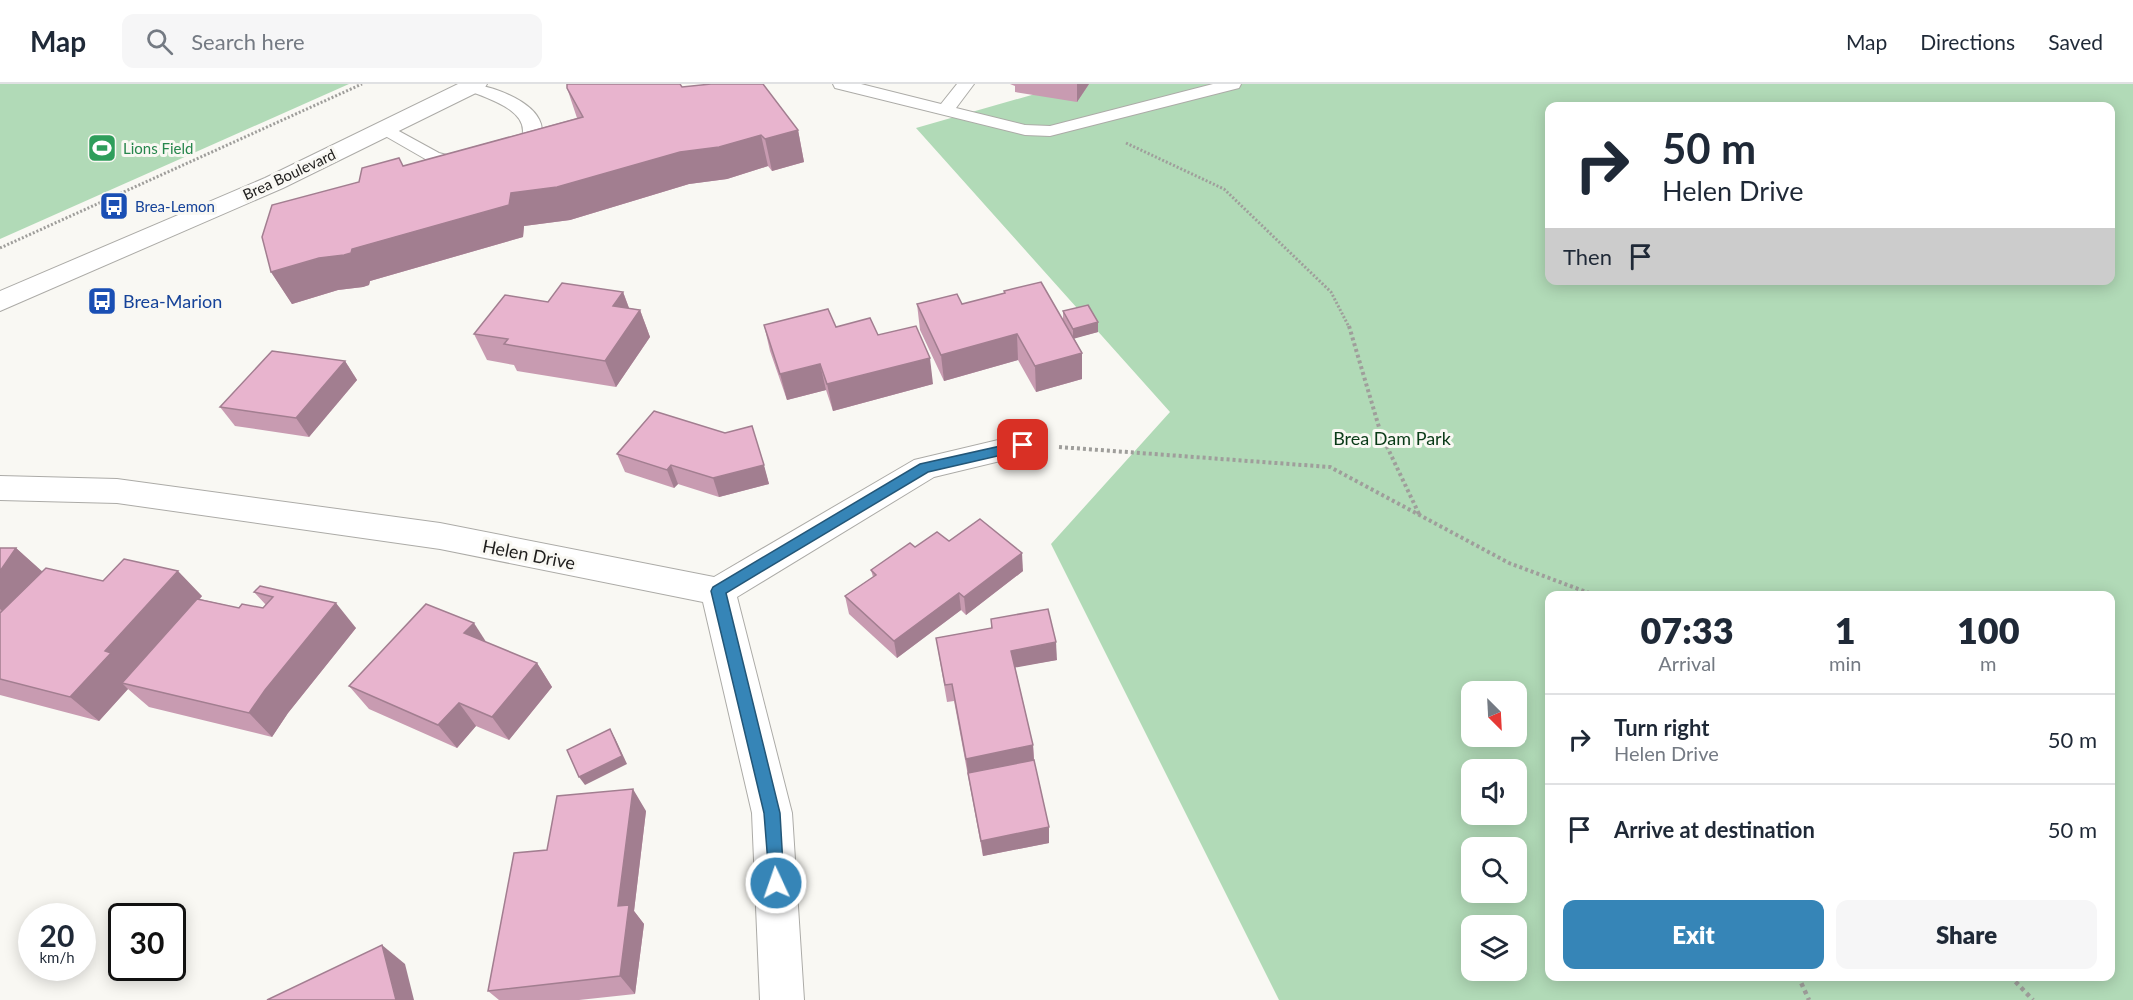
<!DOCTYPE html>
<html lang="en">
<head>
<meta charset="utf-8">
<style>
  body { margin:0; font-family:Lato,sans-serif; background:#f6f6f7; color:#1f2937; height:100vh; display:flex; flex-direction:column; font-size:22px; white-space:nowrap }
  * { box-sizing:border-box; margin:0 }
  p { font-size:20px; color:#747a83 }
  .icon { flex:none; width:33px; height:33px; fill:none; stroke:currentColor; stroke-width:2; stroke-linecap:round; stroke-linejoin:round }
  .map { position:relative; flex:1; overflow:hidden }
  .sheet { position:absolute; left:1545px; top:507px; width:570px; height:390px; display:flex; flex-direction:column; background:#fff; border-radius:12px; box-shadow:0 3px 15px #0003 }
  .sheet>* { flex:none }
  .top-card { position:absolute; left:1545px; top:18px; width:570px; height:183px; border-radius:12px; box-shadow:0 3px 15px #0003; background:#fff; color:#1f2937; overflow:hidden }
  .needle { width:39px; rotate:156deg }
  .controls { position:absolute; left:1461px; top:597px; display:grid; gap:12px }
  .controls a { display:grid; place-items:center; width:66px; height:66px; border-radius:12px; background:#fff; box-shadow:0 3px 15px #0003; font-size:30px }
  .speed { position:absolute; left:18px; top:819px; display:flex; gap:12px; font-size:30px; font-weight:700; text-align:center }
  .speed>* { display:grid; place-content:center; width:78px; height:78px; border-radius:50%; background:#fff; box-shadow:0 3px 15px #0003; line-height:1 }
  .speed small { font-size:15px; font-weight:400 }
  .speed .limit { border:3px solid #111; border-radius:9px; background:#fff; color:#111 }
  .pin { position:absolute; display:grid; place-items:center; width:51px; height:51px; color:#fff; margin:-26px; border-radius:12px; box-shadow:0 3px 9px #0006 }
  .me { position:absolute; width:66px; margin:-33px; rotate:357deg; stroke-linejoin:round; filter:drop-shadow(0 0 4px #0008) }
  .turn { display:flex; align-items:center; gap:21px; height:126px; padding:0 18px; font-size:27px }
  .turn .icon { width:78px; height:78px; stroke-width:2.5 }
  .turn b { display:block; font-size:42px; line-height:51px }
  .then { display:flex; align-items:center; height:57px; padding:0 18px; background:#0003; gap:12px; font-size:22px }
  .eta { display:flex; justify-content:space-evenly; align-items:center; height:102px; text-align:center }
  .eta b { font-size:36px; font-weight:800; line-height:42px }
  .action { display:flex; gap:12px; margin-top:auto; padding:12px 18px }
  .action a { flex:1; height:69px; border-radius:12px; background:#3685b7; color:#fff; font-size:24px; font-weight:800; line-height:69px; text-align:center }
  .action a+a { background:#f6f6f7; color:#1f2937 }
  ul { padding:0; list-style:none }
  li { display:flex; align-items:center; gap:18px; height:90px; padding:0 18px; border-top:2px solid #e0e1e3 }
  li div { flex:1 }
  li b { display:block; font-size:22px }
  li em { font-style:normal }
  header { display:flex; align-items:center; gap:36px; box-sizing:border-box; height:84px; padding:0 30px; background:#fff; border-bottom:2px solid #e0e1e3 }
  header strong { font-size:28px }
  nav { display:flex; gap:33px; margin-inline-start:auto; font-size:21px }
  .search { width:420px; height:54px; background:#f6f6f7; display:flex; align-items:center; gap:15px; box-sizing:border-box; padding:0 21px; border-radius:12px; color:#747a83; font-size:22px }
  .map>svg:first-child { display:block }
  .green { fill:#b1dab7; fill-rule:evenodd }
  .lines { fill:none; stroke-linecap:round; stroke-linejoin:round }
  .service-casing { stroke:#acaba7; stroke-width:2 }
  .minor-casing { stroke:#acaba7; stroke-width:2 }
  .primary-casing { stroke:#acaba7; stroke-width:2 }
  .path-far2 { stroke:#9f9e9b; stroke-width:3; stroke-dasharray:2 2; stroke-linecap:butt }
  .path-far1 { stroke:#9f9e9b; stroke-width:4; stroke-dasharray:3 3; stroke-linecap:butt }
  .path { stroke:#9f9e9b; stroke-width:4.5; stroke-dasharray:4 4; stroke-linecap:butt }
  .service { fill:#fff; fill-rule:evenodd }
  .minor { fill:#fff; fill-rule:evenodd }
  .primary { fill:#fff; fill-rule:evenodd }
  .wall { fill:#c89bb1 }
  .shaded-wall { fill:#a27e90 }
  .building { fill:#e8b4ce; stroke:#a27e90; stroke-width:1.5 }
  .route { fill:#3685b7; stroke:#235677; stroke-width:1.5 }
  .labels { text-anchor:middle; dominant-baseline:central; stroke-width:6; stroke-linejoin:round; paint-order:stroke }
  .far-leisure-label { font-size:15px; fill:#27864d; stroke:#f9f8f3; text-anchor:start }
  .far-street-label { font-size:15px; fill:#1f1e1d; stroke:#f9f8f3 }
  .far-transit-label { font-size:15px; fill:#164399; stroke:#f9f8f3; text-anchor:start }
  .transit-label { font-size:18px; fill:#164399; stroke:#f9f8f3; text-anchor:start }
  .park-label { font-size:18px; fill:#093a17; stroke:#f9f8f3 }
  .street-label { font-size:18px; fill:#1f1e1d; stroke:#f9f8f3 }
</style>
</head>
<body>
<header>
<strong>Map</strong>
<div class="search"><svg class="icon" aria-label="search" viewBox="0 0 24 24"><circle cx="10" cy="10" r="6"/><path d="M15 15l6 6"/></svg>Search here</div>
<nav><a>Map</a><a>Directions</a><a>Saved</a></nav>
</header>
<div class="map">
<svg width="2133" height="916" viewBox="0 0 2133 916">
  <rect width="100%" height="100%" fill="#f9f8f3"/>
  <g class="green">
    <polygon points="0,0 349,0 0,155"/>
    <path d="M1070,0H2133V916H1279L1051,460L1170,328L916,44ZM1550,22H2110V196H1550ZM1550,512H2110V892H1550ZM1472,608H1516V652H1472ZM1472,686H1516V730H1472ZM1472,764H1516V808H1472ZM1472,842H1516V886H1472Z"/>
  </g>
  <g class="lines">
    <g class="service-casing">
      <g id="service">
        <path d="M466,0C488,0 534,16 541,40C546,58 522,78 506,74L503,70L522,53C530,26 486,14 467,6Z"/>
        <polygon points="833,0 861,0 941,20 957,0 974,0 956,24 1025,41 1050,42 1213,0 1241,0 1239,4 1050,52 1025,51 835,4"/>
        <polygon points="386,40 439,69 470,77 473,81 464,86 427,76 380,49 377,45"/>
      </g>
    </g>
    <g class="minor-casing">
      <polygon id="minor" points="1023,350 1034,353 1038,361 1034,369 934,393 737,513 792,729 804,916 760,916 752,729 703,518 440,465 117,419 0,416 0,392 117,395 440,439 714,493 914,376"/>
    </g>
    <g class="primary-casing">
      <polygon id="primary" points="458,0 487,0 484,5 283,104 0,227 0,207 265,94"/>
    </g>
    <g class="path-far2">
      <polyline points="1126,59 1224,105 1331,208 1349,243"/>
      <polyline points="0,164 362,0"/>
    </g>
    <g class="path-far1">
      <polyline points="1349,242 1381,350 1419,430"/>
      <polyline points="1059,363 1330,383 1509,479 1597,512"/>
    </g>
    <g class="path">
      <polyline points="1798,892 1809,916"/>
      <polyline points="2010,892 2033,916"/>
    </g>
    <use href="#service" class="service"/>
    <use href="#minor" class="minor"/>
    <use href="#primary" class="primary"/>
  </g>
  <g class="wall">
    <polygon points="1010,0 1089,0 1077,18 1015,8 1015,2"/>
    <polygon points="682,3 798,46 804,78 772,87 768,82 727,95 689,100 570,136 524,142 523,153 370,197 369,201 363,203 338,206 292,220 271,188 359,98 399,74 403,82 577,34 567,4"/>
    <polygon points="1004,207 1063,236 1063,227 1098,248 1074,254 1082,269 1082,295 1036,308 1018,276 944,297 920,246 917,220 962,220 1004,210"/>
    <polygon points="623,208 629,224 640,226 650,253 616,303 517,287 514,281 487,276 474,250"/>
    <polygon points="764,241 836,243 878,251 933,300 833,327 826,306 787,316 770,267"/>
    <polygon points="345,277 357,296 309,353 235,342 220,323"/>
    <polygon points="752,342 769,400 719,413 678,400 674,404 625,388 617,370 725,349"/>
    <polygon points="949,457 1023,487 966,531 961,526 897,574 849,530 845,512 873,493 871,486 915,463"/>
    <polygon points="0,464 16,464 42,488 202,512 200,515 239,524 263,524 266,521 254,508 260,502 356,544 288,629 272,653 149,623 128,605 99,637 0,611"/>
    <polygon points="991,535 1057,576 1015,583 1033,661 1034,676 1049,759 983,772 954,617 947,618 936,554 991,544"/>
    <polygon points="487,559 537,579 552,603 509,656 476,642 457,664 369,625 349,602"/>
    <polygon points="646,727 634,827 644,840 635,910 579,916 499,916 488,907 547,766"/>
  </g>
  <g class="shaded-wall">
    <polygon points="1077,0 1089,0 1077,18"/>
    <polygon points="798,46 804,78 772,87 765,55"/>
    <polygon points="761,51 768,82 727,95 689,100 570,136 524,142 523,153 370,197 369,201 363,203 338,206 292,220 271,188 352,165 511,109 680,68"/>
    <polygon points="623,208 633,235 613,222"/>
    <polygon points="640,226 650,253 616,303 605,277"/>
    <polygon points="1098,238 1098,248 1073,255 1073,245"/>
    <polygon points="1017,250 1018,276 944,297 941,271"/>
    <polygon points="1082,269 1082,295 1036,308 1035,282"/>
    <polygon points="930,274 933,300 833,327 827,300"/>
    <polygon points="345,277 357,296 309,353 296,334"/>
    <polygon points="820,280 826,306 787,316 780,290"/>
    <polygon points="671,381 678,400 674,404 667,386"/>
    <polygon points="764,381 769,400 719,413 713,394"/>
    <polygon points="16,464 44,489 12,535 0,525 0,487"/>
    <polygon points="1022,469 1023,487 966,531 964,513"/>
    <polygon points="178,487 202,512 134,589 122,599 128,605 99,637 70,613 105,567"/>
    <polygon points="959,509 961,526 897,574 894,557"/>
    <polygon points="336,519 356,544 288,629 272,653 249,629 265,606"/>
    <polygon points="474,539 490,564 464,549"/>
    <polygon points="1056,558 1057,576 1013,584 1011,567"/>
    <polygon points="537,579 552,603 509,656 492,633"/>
    <polygon points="459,619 476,642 457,664 438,641"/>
    <polygon points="610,645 615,654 627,680 585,701 579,693"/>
    <polygon points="1033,661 1034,677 968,691 966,675"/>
    <polygon points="633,705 646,727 634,827 644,840 635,910 620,892 618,822"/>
    <polygon points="1049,743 1049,759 983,772 981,757"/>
    <polygon points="382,861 405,880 414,916 396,916"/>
  </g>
  <g class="building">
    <polygon points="567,0 680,0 682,3 711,0 763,0 798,46 765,55 761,51 719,63 680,68 557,103 511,109 509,121 352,165 351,169 344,171 319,174 271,188 262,153 272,121 359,98 362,84 399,74 403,82 583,33 567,4"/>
    <polygon points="1041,198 1082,269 1035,282 1017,250 941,271 917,220 957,210 962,220 1005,209 1004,207"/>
    <polygon points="562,199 623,208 613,222 640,226 605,277 504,260 508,255 474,250 505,211 548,218"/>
    <polygon points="1088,221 1098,238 1073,245 1063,227"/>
    <polygon points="828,225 836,243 870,234 878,251 916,242 930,274 827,300 820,280 780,290 764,241"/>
    <polygon points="272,267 345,277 296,334 220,323"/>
    <polygon points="654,327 725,349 752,342 764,381 713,394 671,381 667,386 617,370"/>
    <polygon points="980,435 1022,469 964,513 959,509 894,557 845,512 876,491 871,486 910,459 915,463 937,448 949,457"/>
    <polygon points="0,464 16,464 0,487"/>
    <polygon points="124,475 178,487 105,567 111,569 70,613 0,595 0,529 46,484 103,497"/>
    <polygon points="260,502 336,519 265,606 249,629 122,599 197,515 239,524 242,520 263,524 273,513 254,508"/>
    <polygon points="426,520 474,539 464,549 537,579 492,633 459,619 438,641 349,602"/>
    <polygon points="1048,525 1056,558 1011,567 1033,661 966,675 952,600 945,601 936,554 992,544 991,535"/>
    <polygon points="610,645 622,672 579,693 567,666"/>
    <polygon points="1034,676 1049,743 981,757 968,689"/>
    <polygon points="633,705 618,822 629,821 620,892 488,907 514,769 547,766 557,712"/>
    <polygon points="382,861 396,916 267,916"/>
  </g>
  <polygon class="route" points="1023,357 1028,358 1028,365 928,388 726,509 780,729 784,799 782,805 776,807 770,805 764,729 711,507 713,503 920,380"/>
  <defs>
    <g id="stadium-square" transform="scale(1.5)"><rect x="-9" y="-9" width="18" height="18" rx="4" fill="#2e9e5b" stroke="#f9f8f3"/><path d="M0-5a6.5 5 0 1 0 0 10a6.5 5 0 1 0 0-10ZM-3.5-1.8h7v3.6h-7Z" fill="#fff"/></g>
    <g id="bus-square" transform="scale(1.5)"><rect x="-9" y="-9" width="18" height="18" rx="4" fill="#1a4fb4" stroke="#f9f8f3"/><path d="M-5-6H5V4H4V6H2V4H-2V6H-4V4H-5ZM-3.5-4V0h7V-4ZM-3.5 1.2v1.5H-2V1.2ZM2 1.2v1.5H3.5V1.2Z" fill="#fff"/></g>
  </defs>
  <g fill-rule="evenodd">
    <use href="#stadium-square" x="102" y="64"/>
    <use href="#bus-square" x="114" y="122"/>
    <use href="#bus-square" x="102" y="217"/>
  </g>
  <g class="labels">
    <g class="far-leisure-label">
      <text x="123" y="64">Lions Field</text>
    </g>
    <g class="far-street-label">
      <text transform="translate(289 90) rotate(-25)">Brea Boulevard</text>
    </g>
    <g class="far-transit-label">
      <text x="135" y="122">Brea-Lemon</text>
    </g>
    <g class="transit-label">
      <text x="123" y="217">Brea-Marion</text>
    </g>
    <g class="park-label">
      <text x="1392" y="354">Brea Dam Park</text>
    </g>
    <g class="street-label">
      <text transform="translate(529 470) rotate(11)">Helen Drive</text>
    </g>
  </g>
</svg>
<div class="controls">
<a><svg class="needle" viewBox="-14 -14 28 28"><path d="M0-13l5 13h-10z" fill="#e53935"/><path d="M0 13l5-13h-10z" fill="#747a83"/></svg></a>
<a><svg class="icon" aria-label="sound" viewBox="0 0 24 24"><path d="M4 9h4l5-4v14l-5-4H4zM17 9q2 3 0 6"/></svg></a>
<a><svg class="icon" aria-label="search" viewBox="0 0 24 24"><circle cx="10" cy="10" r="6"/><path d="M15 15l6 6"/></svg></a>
<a><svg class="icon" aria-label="layers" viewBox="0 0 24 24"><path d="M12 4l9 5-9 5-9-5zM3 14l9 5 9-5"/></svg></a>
</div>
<div class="speed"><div>20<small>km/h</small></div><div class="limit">30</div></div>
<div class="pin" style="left:1023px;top:361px;background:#d93025"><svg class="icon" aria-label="arrive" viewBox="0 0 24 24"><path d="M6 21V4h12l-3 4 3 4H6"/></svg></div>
<svg class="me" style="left:776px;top:799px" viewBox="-20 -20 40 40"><circle r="17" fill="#3685b7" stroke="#fff" stroke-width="3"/><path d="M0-11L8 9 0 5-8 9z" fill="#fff"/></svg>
<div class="top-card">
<div class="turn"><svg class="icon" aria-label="right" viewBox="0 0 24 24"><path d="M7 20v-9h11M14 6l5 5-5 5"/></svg><div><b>50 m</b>Helen Drive</div></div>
<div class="then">Then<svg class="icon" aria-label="arrive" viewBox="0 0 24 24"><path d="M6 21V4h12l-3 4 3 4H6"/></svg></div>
</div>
<section class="sheet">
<div class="eta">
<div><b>07:33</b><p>Arrival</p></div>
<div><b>1</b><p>min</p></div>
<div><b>100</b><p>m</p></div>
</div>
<ul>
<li><svg class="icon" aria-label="right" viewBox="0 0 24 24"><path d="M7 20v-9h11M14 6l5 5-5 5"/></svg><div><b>Turn right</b><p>Helen Drive</p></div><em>50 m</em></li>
<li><svg class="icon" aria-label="arrive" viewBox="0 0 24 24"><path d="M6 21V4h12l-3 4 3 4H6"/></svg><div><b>Arrive at destination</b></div><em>50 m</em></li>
</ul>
<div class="action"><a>Exit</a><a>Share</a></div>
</section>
</div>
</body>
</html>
